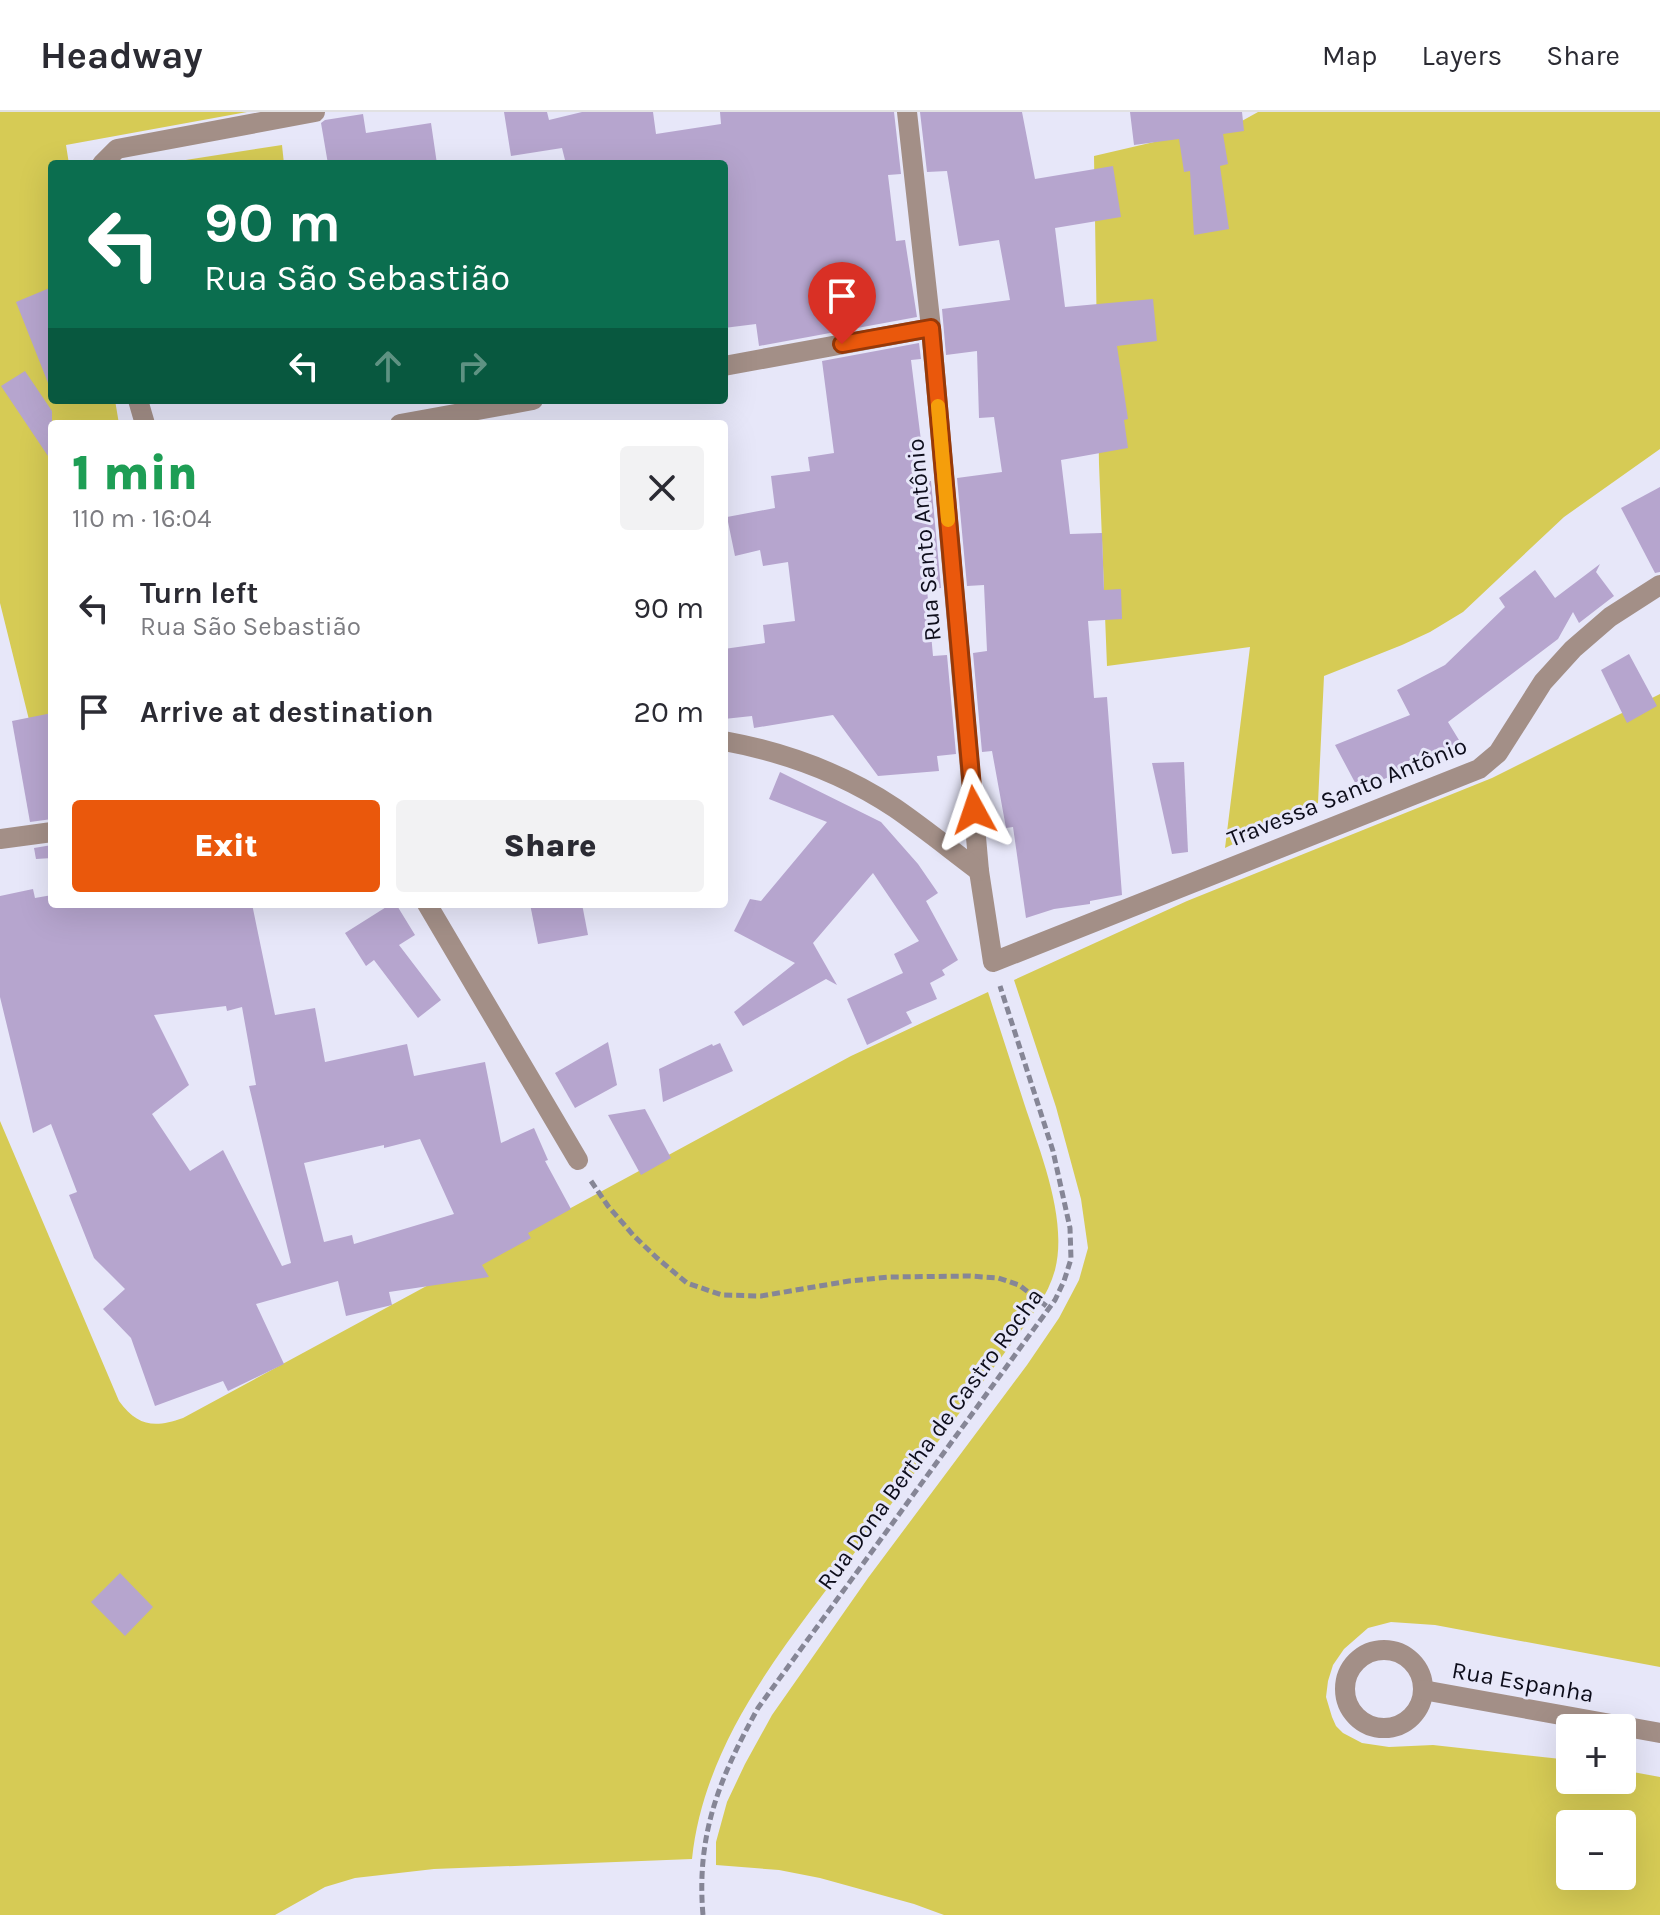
<!DOCTYPE html>
<html lang="en">
<head>
<meta charset="utf-8">
<style>
  body { margin:0; font-family:Karla,sans-serif; background:#f2f2f3; color:#2b2b33; height:100vh; display:flex; flex-direction:column; font-size:30px; white-space:nowrap }
  * { box-sizing:border-box; margin:0 }
  p { font-size:26px; color:#7c7c81 }
  .icon { flex:none; width:44px; height:44px; fill:none; stroke:currentColor; stroke-width:2; stroke-linecap:round; stroke-linejoin:round }
  .map { position:relative; flex:1; overflow:hidden }
  .details { position:absolute; left:48px; top:308px; width:680px; height:488px; display:flex; flex-direction:column; background:#fff; border-radius:8px; box-shadow:0 8px 32px #0002 }
  .details>* { flex:none }
  .hud { position:absolute; left:48px; top:48px; width:680px; height:244px; border-radius:8px; box-shadow:0 8px 32px #0002; background:#0b6e4f; color:#fff; overflow:hidden }
  .fabs { position:absolute; left:1556px; top:1602px; display:grid; gap:16px }
  .fabs a { display:grid; place-items:center; width:80px; height:80px; border-radius:8px; background:#fff; box-shadow:0 8px 32px #0002; font-size:40px }
  .pin { position:absolute; display:grid; place-items:center; width:68px; height:68px; color:#fff; margin:-82px -34px; border-radius:50% 50% 50% 0; rotate:-45deg; box-shadow:0 0 8px #0007 }
  .pin .icon { rotate:45deg }
  .me { position:absolute; width:88px; margin:-44px; rotate:355deg; stroke-linejoin:round; filter:drop-shadow(0 0 6px #0008) }
  .turn { display:flex; align-items:center; gap:28px; height:168px; padding:0 24px; font-size:36px }
  .turn .icon { width:104px; height:104px; stroke-width:2.5 }
  .turn b { display:block; font-size:56px; line-height:68px }
  .lanes { display:flex; align-items:center; height:76px; padding:0 24px; background:#0003; justify-content:center; gap:40px; direction:ltr }
  .lanes .off { opacity:.35 }
  .round { display:grid; place-items:center; flex:none; width:84px; height:84px; border-radius:8px; background:#f2f2f3 }
  .summary { display:flex; align-items:center; justify-content:space-between; height:136px; padding:0 24px }
  h1 { font-size:48px; font-weight:800; line-height:60px; color:#1e9e55 }
  .primary-button { display:flex; gap:16px; margin-top:auto; padding:16px 24px }
  .primary-button a { flex:1; height:92px; border-radius:8px; background:#ea580c; color:#fff; font-size:32px; font-weight:800; line-height:92px; text-align:center }
  .primary-button a+a { background:#f2f2f3; color:#2b2b33 }
  ul { padding:0; list-style:none }
  li { display:flex; align-items:center; gap:24px; height:104px; padding:0 24px }
  li div { flex:1 }
  li b { display:block; font-size:30px }
  li em { font-style:normal }
  header { display:flex; align-items:center; gap:48px; box-sizing:border-box; height:112px; padding:0 40px; background:#fff; border-bottom:2px solid #e1e1e2 }
  header strong { font-size:38px }
  nav { display:flex; gap:44px; margin-inline-start:auto; font-size:28px }
  .map>svg:first-child { display:block }
  .green { fill:#d6cb55; fill-rule:evenodd }
  .building { fill:#b6a5ce; fill-rule:evenodd }
  .lines { fill:none; stroke-linecap:round; stroke-linejoin:round }
  .path { stroke:#868696; stroke-width:5; stroke-dasharray:8 4; stroke-linecap:butt }
  .street { stroke:#a38f87; stroke-width:20 }
  .route-casing { stroke:#983908; stroke-width:20 }
  .route { stroke:#ea580c; stroke-width:14 }
  .slow { stroke:#f59e0b; stroke-width:14 }
  .labels { text-anchor:middle; dominant-baseline:central; stroke-width:6; stroke-linejoin:round; paint-order:stroke }
  .street-label { font-size:24px; fill:#0d0d1b; stroke:#e7e7f9 }
</style>
</head>
<body>
<header>
<strong>Headway</strong>
<nav><a>Map</a><a>Layers</a><a>Share</a></nav>
</header>
<div class="map">
<svg width="1660" height="1803" viewBox="0 0 1660 1803">
  <rect width="100%" height="100%" fill="#e7e7f9"/>
  <g class="green">
    <polygon points="0,0 247,0 66,33 69,52 52,52 52,288 115,288 119,312 52,312 52,654 41,656 0,491"/>
    <polygon points="1258,0 1660,0 1660,337 1564,405 1463,500 1430,520 1402,533 1324,564 1318,691 1225,736 1250,535 1107,554 1099,352 1094,44 1240,10"/>
    <polygon points="282,33 284,52 160,52"/>
    <path d="M1660,582V1555L1435,1513L1391,1510L1368,1516L1344,1537L1333,1553L1328,1569L1326,1585L1332,1605L1336,1614L1343,1621L1362,1631L1389,1635L1433,1633L1570,1648V1668H1622V1658L1660,1665V1803H944L914,1792L820,1766L779,1758L716,1753V1730L727,1690L745,1652L772,1603L868,1466L1027,1253L1059,1206L1079,1168L1088,1136L1081,1087L1056,995L1014,868L1187,789L1492,666ZM1570,1712H1622V1764H1570Z"/>
    <path d="M988,880C1000,917 1012,954 1024,991C1040,1040 1068,1107 1055,1158C1048,1184 1030,1206 1015,1227C964,1295 913,1363 862,1431C791,1526 705,1624 692,1747L434,1757L355,1766L325,1775L275,1803H0V1009L119,1289C138,1315 155,1316 183,1306L851,944Z"/>
  </g>
  <g class="building">
    <polygon points="504,0 547,0 549,8 582,0 653,0 656,22 721,12 720,0 894,0 901,62 888,63 896,129 905,128 917,205 759,234 756,212 724,216 724,52 566,52 562,36 511,44"/>
    <polygon points="920,0 1022,0 1035,67 1113,54 1121,105 1055,116 1065,195 1153,187 1157,229 1117,234 1128,307 1124,308 1128,336 1061,348 1070,422 1102,421 1104,478 1121,477 1122,507 1088,509 1094,586 1107,585 1122,783 1090,789 1090,792 1054,797 1026,806 1013,715 1006,716 992,639 982,640 973,541 987,539 984,473 967,474 957,366 1002,360 994,305 979,306 977,239 946,243 942,197 1010,188 999,128 959,134 947,59 927,60"/>
    <polygon points="1130,0 1242,0 1244,19 1223,22 1228,52 1220,54 1229,117 1194,123 1190,59 1184,60 1179,27 1134,33"/>
    <polygon points="363,2 366,21 431,11 437,52 328,52 321,11 325,8"/>
    <polygon points="52,175 52,276 50,276 16,190"/>
    <polygon points="919,231 921,247 911,248 926,369 931,369 941,476 927,477 933,544 947,543 956,642 937,644 939,659 878,664 833,603 754,616 752,604 724,607 724,537 765,531 763,513 795,509 788,450 763,454 760,438 735,444 727,405 775,396 771,364 810,359 808,345 834,341 822,249"/>
    <polygon points="25,259 52,299 52,350 1,274"/>
    <polygon points="1660,375 1660,460 1655,461 1621,396"/>
    <polygon points="1600,452 1596,460 1614,484 1579,511 1573,500 1558,527 1448,610 1462,633 1433,648 1432,646 1359,678 1335,633 1410,603 1397,578 1445,553 1505,495 1499,486 1535,458 1555,486"/>
    <polygon points="1629,542 1657,594 1627,611 1601,558"/>
    <polygon points="52,601 52,707 30,710 12,609"/>
    <polygon points="1184,650 1188,740 1172,742 1152,651"/>
    <polygon points="780,660 881,710 918,752 938,781 926,789 958,848 942,858 945,863 930,871 937,887 906,900 912,911 867,933 847,887 903,861 894,842 919,829 873,761 813,831 837,873 826,867 743,914 734,900 795,851 734,819 750,787 761,789 827,710 769,687"/>
    <polygon points="52,733 52,746 36,747 34,736"/>
    <path d="M33,777L35,786L52,783V792H252L275,903L315,896L325,950L407,932L414,964L485,950L501,1031L534,1016L548,1048L545,1049L571,1097L528,1121L531,1126L482,1153L489,1165L389,1180L392,1193L346,1204L338,1169L256,1192L284,1252L228,1279L223,1269L155,1294L131,1226L103,1197L125,1177L94,1146L69,1083L77,1080L51,1012L33,1021L0,885V784ZM226,894L227,899L242,895L256,973L249,974L291,1151L282,1154L223,1038L190,1059L152,1002L189,973L154,903ZM420,1027L454,1102L354,1132L352,1123L324,1130L304,1051L384,1033V1036Z"/>
    <polygon points="391,792 396,792 415,823 399,833 441,888 418,906 374,848 366,854 345,821"/>
    <polygon points="530,792 582,792 588,823 538,832"/>
    <polygon points="608,930 617,973 575,996 555,961"/>
    <polygon points="720,931 733,959 663,990 659,957 712,932 713,934"/>
    <polygon points="645,997 671,1046 641,1063 608,1003"/>
    <polygon points="120,1461 153,1495 125,1524 91,1490"/>
  </g>
  <g class="lines">
    <g class="path">
      <polyline points="591,1069 608,1094 634,1124 657,1146 687,1171 722,1183 761,1184 849,1169 890,1165 970,1164 998,1166 1019,1173 1049,1196"/>
      <path d="M703,1803C696,1722 720,1665 758,1596L1055,1188L1064,1169L1071,1147L1070,1116L1053,1039L1000,874"/>
    </g>
    <g class="street">
      <polyline points="907,0 931,216 979,759 993,850 1479,657 1498,641 1543,570 1573,537 1610,505 1660,473"/>
      <polyline points="102,52 117,37 315,0"/>
      <polyline points="724,254 931,216"/>
      <polyline points="138,288 145,312"/>
      <polyline points="400,312 533,288"/>
      <path d="M724,629C784,640 844,662 895,696C924,716 951,738 979,759"/>
      <polyline points="0,727 52,720"/>
      <polyline points="427,792 578,1048"/>
      <circle cx="1384" cy="1577" r="39"/>
      <polyline points="1423,1578 1660,1621"/>
    </g>
  </g>
  <g class="lines">
    <g class="route-casing">
      <polyline id="route" points="842,232 931,216 974,698"/>
    </g>
    <use href="#route" class="route"/>
    <polyline class="slow" points="938,294 948,408"/>
  </g>
  <g class="labels">
    <g class="street-label">
      <text transform="translate(924 428) rotate(-95)">Rua Santo Antônio</text>
      <text transform="translate(1347 680) rotate(-22)">Travessa Santo Antônio</text>
      <text transform="translate(930 1327) rotate(-54)">Rua Dona Bertha de Castro Rocha</text>
      <text transform="translate(1523 1570) rotate(10)">Rua Espanha</text>
    </g>
  </g>
</svg>
<div class="fabs">
<a>+</a>
<a>−</a>
</div>
<div class="pin" style="left:842px;top:232px;background:#d93025"><svg class="icon" aria-label="arrive" viewBox="0 0 24 24"><path d="M6 21V4h12l-3 4 3 4H6"/></svg></div>
<svg class="me" style="left:974px;top:698px" viewBox="-20 -20 40 40"><path d="M0-17L14 15 0 8-14 15z" fill="#ea580c" stroke="#fff" stroke-width="4"/></svg>
<div class="hud">
<div class="turn"><svg class="icon" aria-label="left" viewBox="0 0 24 24"><path d="M17 20v-9H6M10 6l-5 5 5 5"/></svg><div><b>90 m</b>Rua São Sebastião</div></div>
<div class="lanes"><svg class="icon" aria-label="left" viewBox="0 0 24 24"><path d="M17 20v-9H6M10 6l-5 5 5 5"/></svg><svg class="icon off" aria-label="ahead" viewBox="0 0 24 24"><path d="M12 20V5M6 11l6-6 6 6"/></svg><svg class="icon off" aria-label="right" viewBox="0 0 24 24"><path d="M7 20v-9h11M14 6l5 5-5 5"/></svg></div>
</div>
<section class="details">
<div class="summary"><div><h1>1 min</h1><p>110 m · 16:04</p></div><a class="round"><svg class="icon" aria-label="close" viewBox="0 0 24 24"><path d="M6 6l12 12M18 6L6 18"/></svg></a></div>
<ul>
<li><svg class="icon" aria-label="left" viewBox="0 0 24 24"><path d="M17 20v-9H6M10 6l-5 5 5 5"/></svg><div><b>Turn left</b><p>Rua São Sebastião</p></div><em>90 m</em></li>
<li><svg class="icon" aria-label="arrive" viewBox="0 0 24 24"><path d="M6 21V4h12l-3 4 3 4H6"/></svg><div><b>Arrive at destination</b></div><em>20 m</em></li>
</ul>
<div class="primary-button"><a>Exit</a><a>Share</a></div>
</section>
</div>
</body>
</html>
